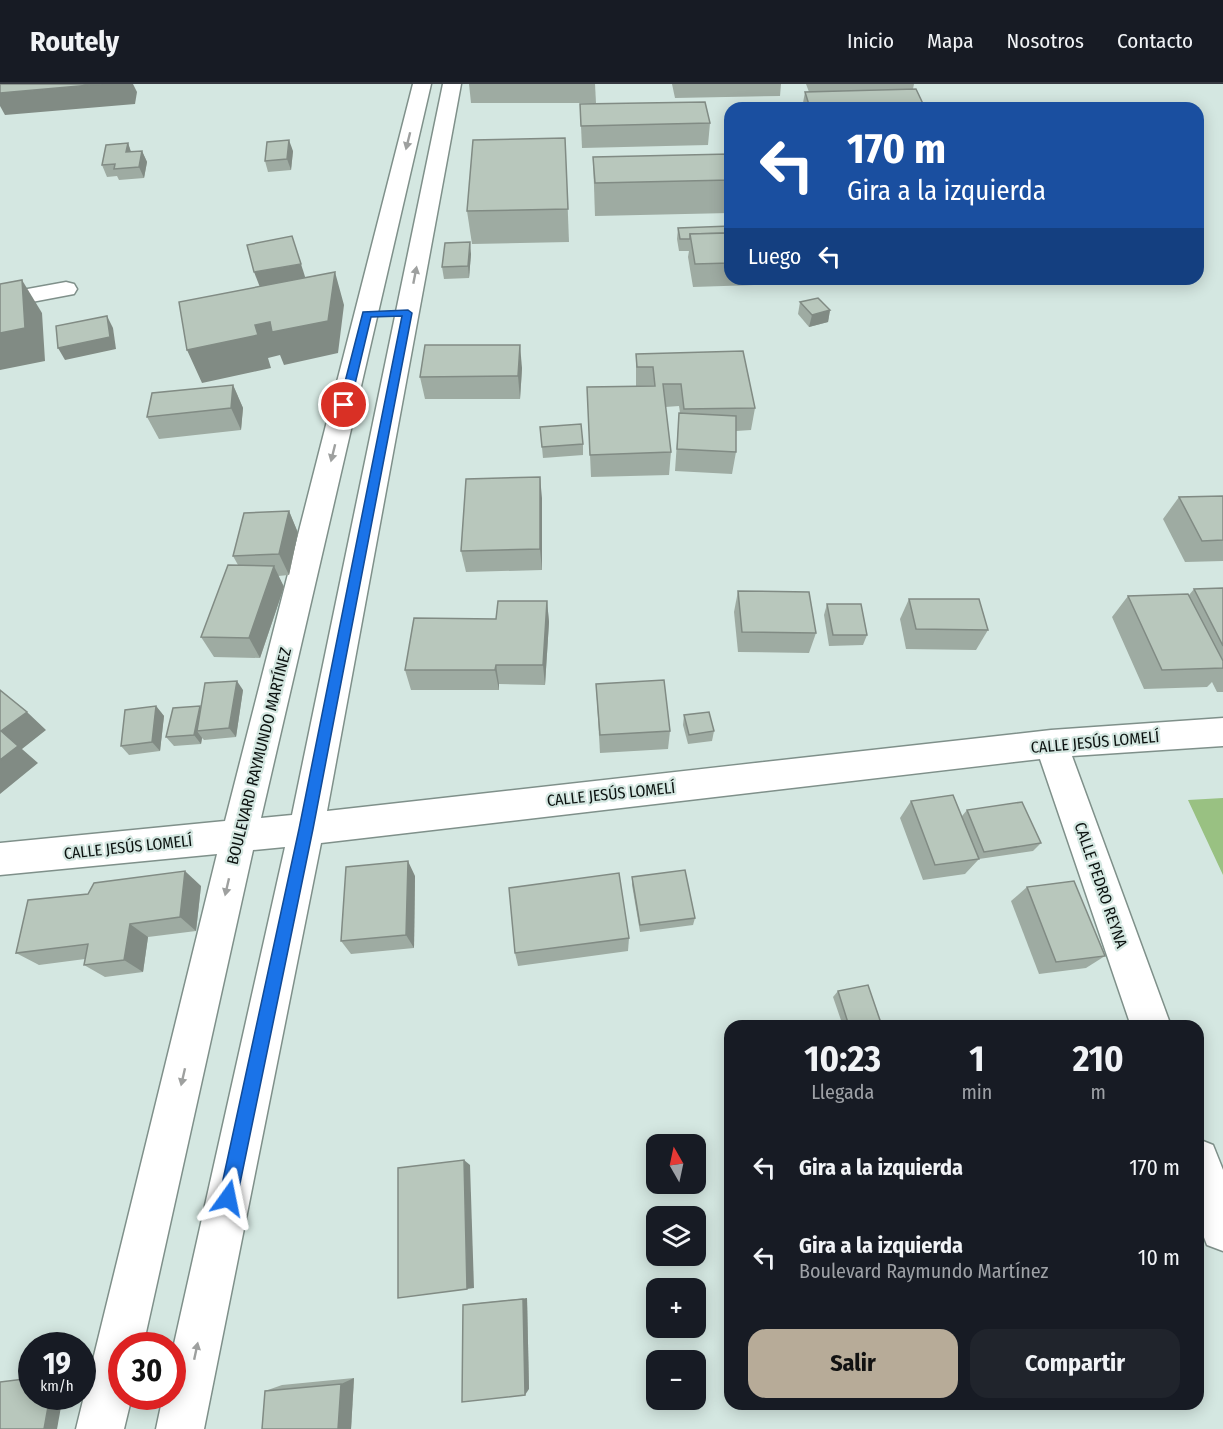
<!DOCTYPE html>
<html lang="es">
<head>
<meta charset="utf-8">
<style>
  body { margin:0; font-family:"Fira Sans Condensed",sans-serif; background:#20242c; color:#f1f3f6; height:100vh; display:flex; flex-direction:column; font-size:22px; white-space:nowrap }
  * { box-sizing:border-box; margin:0 }
  p { font-size:20px; color:#9ea1a6 }
  .icon { flex:none; width:33px; height:33px; fill:none; stroke:currentColor; stroke-width:2; stroke-linecap:round; stroke-linejoin:round }
  .map { position:relative; flex:1; overflow:hidden }
  .sheet { position:absolute; left:724px; top:936px; width:480px; height:390px; display:flex; flex-direction:column; background:#171b24; border-radius:18px; box-shadow:0 3px 15px #0003 }
  .sheet>* { flex:none }
  .hud { position:absolute; left:724px; top:18px; width:480px; height:183px; border-radius:18px; box-shadow:0 3px 15px #0003; background:#1a4fa0; color:#fff; overflow:hidden }
  .needle { width:39px; rotate:351deg }
  .controls { position:absolute; left:646px; top:1050px; display:grid; gap:12px }
  .controls a { display:grid; place-items:center; width:60px; height:60px; border-radius:12px; background:#171b24; box-shadow:0 3px 15px #0003; font-size:30px }
  .speed { position:absolute; left:18px; top:1248px; display:flex; gap:12px; font-size:30px; font-weight:700; text-align:center }
  .speed>* { display:grid; place-content:center; width:78px; height:78px; border-radius:50%; background:#171b24; box-shadow:0 3px 15px #0003; line-height:1 }
  .speed small { font-size:15px; font-weight:400 }
  .speed .limit { border:9px solid #d22; background:#fff; color:#111 }
  .pin { position:absolute; display:grid; place-items:center; width:51px; height:51px; color:#fff; margin:-26px; border:3px solid #fff; border-radius:50%; box-shadow:0 2px 6px #0007 }
  .me { position:absolute; width:66px; margin:-33px; rotate:12deg; stroke-linejoin:round; filter:drop-shadow(0 0 4px #0008) }
  .turn { display:flex; align-items:center; gap:21px; height:126px; padding:0 24px; font-size:27px }
  .turn .icon { width:78px; height:78px; stroke-width:2.5 }
  .turn b { display:block; font-size:42px; line-height:51px }
  .then { display:flex; align-items:center; height:57px; padding:0 24px; background:#0003; gap:12px; font-size:22px }
  .eta { display:flex; justify-content:space-evenly; align-items:center; height:102px; text-align:center }
  .eta b { font-size:36px; font-weight:700; line-height:42px }
  .primary-button { display:flex; gap:12px; margin-top:auto; padding:12px 24px }
  .primary-button a { flex:1; height:69px; border-radius:18px; background:#b7ab98; color:#111; font-size:24px; font-weight:700; line-height:69px; text-align:center }
  .primary-button a+a { background:#20242c; color:#f1f3f6 }
  ul { padding:0; list-style:none }
  li { display:flex; align-items:center; gap:18px; height:90px; padding:0 24px }
  li div { flex:1 }
  li b { display:block; font-size:22px }
  li em { font-style:normal }
  header { display:flex; align-items:center; gap:36px; box-sizing:border-box; height:84px; padding:0 30px; background:#171b24; border-bottom:2px solid #363941 }
  header strong { font-size:28px }
  nav { display:flex; gap:33px; margin-inline-start:auto; font-size:21px }
  .map>svg:first-child { display:block }
  .green { fill:#99c182 }
  .lines { fill:none; stroke-linecap:round; stroke-linejoin:round }
  .street-casing { stroke:#7f908a; stroke-width:3 }
  .street { fill:#fff; fill-rule:evenodd }
  .wall { fill:#9eaba2 }
  .shaded-wall { fill:#818b84 }
  .building { fill:#b8c7bc; stroke:#818b84; stroke-width:1.5 }
  .oneway { fill:#9ea09f }
  .route { fill:#1a73e8; stroke:#114b97; stroke-width:1.5 }
  .labels { text-anchor:middle; dominant-baseline:central; stroke-width:4.5; stroke-linejoin:round; paint-order:stroke }
  .street-label { font-size:16px; fill:#0c1210; stroke:#d4e7e1 }
</style>
</head>
<body>
<header>
<strong>Routely</strong>
<nav><a>Inicio</a><a>Mapa</a><a>Nosotros</a><a>Contacto</a></nav>
</header>
<div class="map">
<svg width="1223" height="1345" viewBox="0 0 1223 1345">
  <rect width="100%" height="100%" fill="#d4e7e1"/>
  <polygon class="green" points="1223,714 1223,791 1188,716"/>
  <g class="lines">
    <g class="street-casing">
      <g id="street">
        <polygon points="413,0 431,0 261,734 292,731 443,0 461,0 327,727 1051,646 1223,634 1223,662 1072,672 1171,942 1131,942 1040,675 321,759 204,1345 156,1345 163,1312 172,1312 172,1269 285,763 253,766 143,1262 122,1262 122,1312 132,1312 124,1345 76,1345 217,770 0,791 0,759 225,737"/>
        <polygon points="66,198 74,200 77,205 74,210 0,224 0,210"/>
        <polygon points="1198,1055 1213,1061 1223,1086 1223,1167 1207,1161 1198,1138"/>
      </g>
    </g>
    <use href="#street" class="street"/>
  </g>
  <g class="wall">
    <polygon points="469,0 595,0 596,19 471,19"/>
    <polygon points="672,0 781,0 780,12 675,14"/>
    <polygon points="806,0 914,0 913,5 925,24 802,24 805,8 809,8"/>
    <polygon points="580,20 710,39 708,61 582,64"/>
    <polygon points="565,54 569,158 472,160 467,127"/>
    <polygon points="128,59 131,68 142,67 147,78 144,94 119,96 117,92 107,93 102,81"/>
    <polygon points="293,67 291,86 268,88 265,77"/>
    <polygon points="730,70 730,129 595,132 593,73"/>
    <polygon points="730,142 730,195 755,195 754,201 693,203 688,173 689,167 679,167 677,155 678,144"/>
    <polygon points="471,170 469,194 444,195 442,183"/>
    <polygon points="800,218 830,226 828,238 809,243 798,230"/>
    <polygon points="636,270 755,324 751,346 736,347 736,368 732,390 675,387 679,329 680,329 679,322 665,323 671,368 669,391 591,393 587,303 636,302"/>
    <polygon points="522,284 520,315 425,315 420,293"/>
    <polygon points="233,301 243,324 241,346 159,355 147,333"/>
    <polygon points="540,343 583,360 583,371 543,374"/>
    <polygon points="1223,412 1223,477 1185,478 1163,435 1179,413"/>
    <polygon points="542,414 542,486 466,488 461,467"/>
    <polygon points="289,427 298,449 289,491 278,492 284,503 260,574 214,573 201,553 238,481 233,472"/>
    <polygon points="1223,504 1223,608 1217,608 1212,598 1207,603 1144,605 1112,533 1128,512 1189,511 1194,505"/>
    <polygon points="738,507 816,549 809,569 738,568 734,528"/>
    <polygon points="909,515 988,546 976,566 906,565 900,535"/>
    <polygon points="547,517 549,538 545,601 499,600 499,606 411,606 405,586 496,535"/>
    <polygon points="827,520 867,551 863,561 829,562 824,531"/>
    <polygon points="596,600 670,647 668,665 600,669"/>
    <polygon points="243,606 236,653 204,656 202,654 201,660 174,662 166,653 201,624"/>
    <polygon points="156,622 164,632 160,667 129,671 121,662"/>
    <polygon points="684,631 714,647 712,657 688,660 683,641"/>
    <polygon points="911,717 962,732 967,726 1041,759 1033,767 979,775 965,790 923,796 900,734"/>
    <polygon points="415,792 414,864 351,870 341,857"/>
    <polygon points="632,793 695,834 693,841 640,848 632,801"/>
    <polygon points="201,802 196,847 148,853 143,888 105,893 84,881 85,875 39,881 16,869"/>
    <polygon points="1027,803 1105,872 1086,884 1039,890 1011,817"/>
    <polygon points="629,854 628,867 518,882 515,869"/>
    <polygon points="838,907 882,942 843,942 833,913"/>
    <polygon points="527,1214 529,1305 463,1221 470,1220"/>
    <polygon points="354,1294 351,1345 262,1345 265,1307 282,1301"/>
  </g>
  <g class="shaded-wall">
    <polygon points="102,0 133,0 137,8 135,20 5,31 0,22 0,9"/>
    <polygon points="289,56 293,67 291,86 287,75"/>
    <polygon points="128,59 132,71 126,68"/>
    <polygon points="142,67 147,78 144,94 139,83"/>
    <polygon points="470,158 471,170 469,194 468,182"/>
    <polygon points="301,180 308,202 263,211 254,188"/>
    <polygon points="335,188 344,221 338,269 284,281 280,271 268,274 271,284 202,299 187,266 255,241"/>
    <polygon points="22,196 42,229 45,277 0,286 0,249"/>
    <polygon points="830,226 828,238 809,243 812,231"/>
    <polygon points="107,232 113,244 116,265 65,276 58,264"/>
    <polygon points="520,261 522,284 520,315 518,292"/>
    <polygon points="233,301 243,324 241,346 231,324"/>
    <polygon points="540,393 542,414 542,486 540,465"/>
    <polygon points="289,427 298,449 289,491 279,470"/>
    <polygon points="274,482 284,503 260,574 249,554"/>
    <polygon points="547,517 549,538 545,601 543,581"/>
    <polygon points="496,581 499,600 499,606 495,586"/>
    <polygon points="237,597 243,606 236,653 229,644"/>
    <polygon points="156,622 164,632 160,667 152,658"/>
    <polygon points="200,622 207,631 197,647 202,654 201,660 194,651"/>
    <polygon points="27,628 46,646 22,665 38,679 0,710 0,676 1,647"/>
    <polygon points="408,777 415,792 414,864 406,851"/>
    <polygon points="185,787 201,802 196,847 180,833"/>
    <polygon points="130,840 148,853 143,888 124,876"/>
    <polygon points="464,1076 470,1081 474,1204 467,1205"/>
    <polygon points="527,1214 529,1305 525,1311 523,1215"/>
    <polygon points="354,1294 351,1345 338,1345 341,1300"/>
    <polygon points="50,1312 63,1312 57,1345 44,1345"/>
  </g>
  <g class="building">
    <polygon points="0,0 102,0 0,9"/>
    <polygon points="916,5 925,24 810,24 805,8"/>
    <polygon points="705,18 710,39 581,42 580,20"/>
    <polygon points="565,54 568,125 467,127 473,56"/>
    <polygon points="289,56 287,75 265,77 267,58"/>
    <polygon points="128,59 126,68 142,67 139,83 114,85 115,80 102,81 106,61"/>
    <polygon points="730,70 730,96 595,99 593,73"/>
    <polygon points="730,142 730,149 690,150 690,155 680,155 678,144"/>
    <polygon points="730,149 730,179 695,180 690,150"/>
    <polygon points="292,152 301,180 254,188 247,161"/>
    <polygon points="470,158 468,182 442,183 445,159"/>
    <polygon points="335,188 328,237 272,248 270,238 255,241 258,251 187,266 179,218"/>
    <polygon points="22,196 25,244 0,249 0,200"/>
    <polygon points="818,214 830,226 812,231 800,218"/>
    <polygon points="107,232 110,253 58,264 56,242"/>
    <polygon points="425,261 520,261 518,292 420,293"/>
    <polygon points="743,267 755,324 684,325 681,300 663,300 671,368 590,371 587,303 655,302 653,283 637,283 636,270"/>
    <polygon points="233,301 231,324 147,333 152,309"/>
    <polygon points="679,329 736,332 736,368 677,365"/>
    <polygon points="581,340 583,360 542,363 540,343"/>
    <polygon points="540,393 540,465 461,467 466,395"/>
    <polygon points="1223,412 1223,456 1202,457 1179,413"/>
    <polygon points="289,427 279,470 233,472 244,429"/>
    <polygon points="228,481 274,482 249,554 201,553"/>
    <polygon points="1223,504 1223,562 1194,505"/>
    <polygon points="738,507 809,508 816,549 742,548"/>
    <polygon points="1188,510 1223,577 1223,584 1162,586 1128,512"/>
    <polygon points="909,515 979,515 988,546 916,545"/>
    <polygon points="498,517 547,517 543,581 496,581 495,586 405,586 414,534 496,535"/>
    <polygon points="827,520 861,520 867,551 833,551"/>
    <polygon points="664,596 670,647 600,651 596,600"/>
    <polygon points="237,597 229,644 197,647 205,599"/>
    <polygon points="0,606 27,628 1,647 18,662 0,676"/>
    <polygon points="156,622 152,658 121,662 125,626"/>
    <polygon points="200,622 194,651 166,653 173,624"/>
    <polygon points="709,628 714,647 689,651 684,631"/>
    <polygon points="953,711 979,775 935,781 911,717"/>
    <polygon points="1022,718 1041,759 984,768 967,726"/>
    <polygon points="408,777 406,851 341,857 346,783"/>
    <polygon points="685,786 695,834 640,841 632,793"/>
    <polygon points="185,787 180,833 130,840 124,876 84,881 88,860 16,869 28,816 88,810 94,799"/>
    <polygon points="619,789 629,854 515,869 509,804"/>
    <polygon points="1074,797 1105,872 1056,878 1027,803"/>
    <polygon points="868,901 882,942 849,942 838,907"/>
    <polygon points="464,1076 467,1205 398,1214 398,1084"/>
    <polygon points="523,1215 525,1311 462,1318 463,1221"/>
    <polygon points="32,1294 32,1312 50,1312 44,1345 0,1345 0,1298"/>
    <polygon points="341,1300 338,1345 262,1345 265,1307"/>
  </g>
  <defs><path id="oneway-solid" d="M-6-.8H1V-3.2L6.5 0L1 3.2V.8H-6Z" transform="scale(1.5)"/></defs>
  <g class="oneway">
    <use href="#oneway-solid" transform="translate(408 57) rotate(104)"/>
    <use href="#oneway-solid" transform="translate(415 191) rotate(-79)"/>
    <use href="#oneway-solid" transform="translate(333 369) rotate(104)"/>
    <use href="#oneway-solid" transform="translate(227 803) rotate(103)"/>
    <use href="#oneway-solid" transform="translate(183 993) rotate(103)"/>
    <use href="#oneway-solid" transform="translate(196 1267) rotate(-78)"/>
  </g>
  <polygon class="route" points="408,226 412,229 313,745 237,1114 235,1121 228,1123 222,1121 219,1114 299,745 402,232 371,233 350,321 344,324 339,321 363,228"/>
  <g class="labels">
    <g class="street-label">
      <text transform="translate(1095 658) rotate(-5)">CALLE JESÚS LOMELÍ</text>
      <text transform="translate(259 672) rotate(-76)">BOULEVARD RAYMUNDO MARTÍNEZ</text>
      <text transform="translate(611 710) rotate(-6)">CALLE JESÚS LOMELÍ</text>
      <text transform="translate(128 763) rotate(-6)">CALLE JESÚS LOMELÍ</text>
      <text transform="translate(1101 801) rotate(71)">CALLE PEDRO REYNA</text>
    </g>
  </g>
</svg>
<div class="controls">
<a><svg class="needle" viewBox="-14 -14 28 28"><path d="M0-13l5 13h-10z" fill="#e53935"/><path d="M0 13l5-13h-10z" fill="#9ea1a6"/></svg></a>
<a><svg class="icon" aria-label="layers" viewBox="0 0 24 24"><path d="M12 4l9 5-9 5-9-5zM3 14l9 5 9-5"/></svg></a>
<a>+</a>
<a>−</a>
</div>
<div class="speed"><div>19<small>km/h</small></div><div class="limit">30</div></div>
<div class="pin" style="left:344px;top:321px;background:#d93025"><svg class="icon" aria-label="arrive" viewBox="0 0 24 24"><path d="M6 21V4h12l-3 4 3 4H6"/></svg></div>
<svg class="me" style="left:228px;top:1114px" viewBox="-20 -20 40 40"><path d="M0-17L14 15 0 8-14 15z" fill="#1a73e8" stroke="#fff" stroke-width="4"/></svg>
<div class="hud">
<div class="turn"><svg class="icon" aria-label="left" viewBox="0 0 24 24"><path d="M17 20v-9H6M10 6l-5 5 5 5"/></svg><div><b>170 m</b>Gira a la izquierda</div></div>
<div class="then">Luego<svg class="icon" aria-label="left" viewBox="0 0 24 24"><path d="M17 20v-9H6M10 6l-5 5 5 5"/></svg></div>
</div>
<section class="sheet">
<div class="eta">
<div><b>10:23</b><p>Llegada</p></div>
<div><b>1</b><p>min</p></div>
<div><b>210</b><p>m</p></div>
</div>
<ul>
<li><svg class="icon" aria-label="left" viewBox="0 0 24 24"><path d="M17 20v-9H6M10 6l-5 5 5 5"/></svg><div><b>Gira a la izquierda</b></div><em>170 m</em></li>
<li><svg class="icon" aria-label="left" viewBox="0 0 24 24"><path d="M17 20v-9H6M10 6l-5 5 5 5"/></svg><div><b>Gira a la izquierda</b><p>Boulevard Raymundo Martínez</p></div><em>10 m</em></li>
</ul>
<div class="primary-button"><a>Salir</a><a>Compartir</a></div>
</section>
</div>
</body>
</html>
